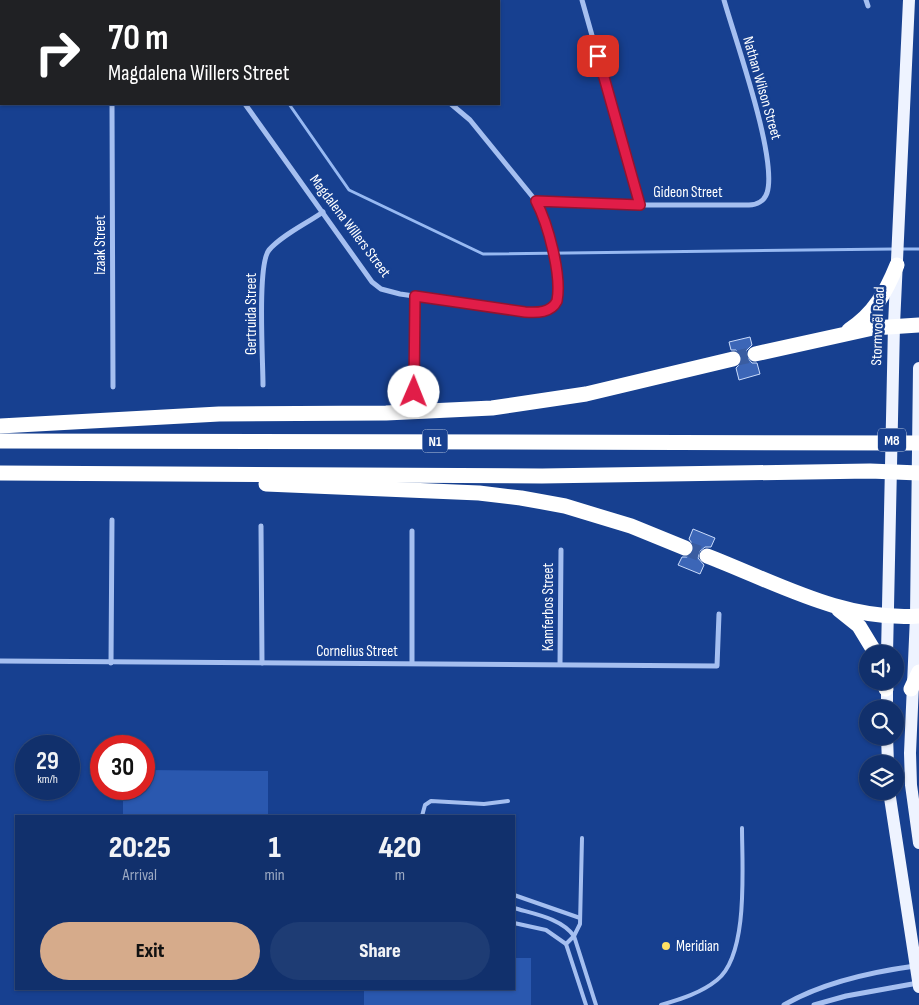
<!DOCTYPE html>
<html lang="en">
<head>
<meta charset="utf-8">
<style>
  body { margin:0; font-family:"Sofia Sans Condensed",sans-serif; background:#1e3c74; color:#f1f3f6; height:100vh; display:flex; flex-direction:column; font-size:19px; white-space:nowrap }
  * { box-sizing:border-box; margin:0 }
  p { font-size:16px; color:#9ca9c2 }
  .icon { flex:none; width:28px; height:28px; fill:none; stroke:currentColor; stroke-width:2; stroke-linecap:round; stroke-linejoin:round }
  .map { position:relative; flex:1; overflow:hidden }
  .drawer { position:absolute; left:15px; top:815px; width:500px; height:175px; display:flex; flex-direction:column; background:#11306c; border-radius:0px; box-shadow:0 1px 4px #0004,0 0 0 1px #304b7f }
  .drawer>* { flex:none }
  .banner { position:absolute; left:0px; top:0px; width:500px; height:105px; box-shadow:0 1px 4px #0004,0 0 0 1px #304b7f; background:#202124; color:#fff; overflow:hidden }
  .fabs { position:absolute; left:859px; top:645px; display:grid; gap:10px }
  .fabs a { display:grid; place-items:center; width:45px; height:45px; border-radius:50%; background:#11306c; box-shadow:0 1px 4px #0004,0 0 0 1px #304b7f; font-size:25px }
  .speed { position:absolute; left:15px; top:735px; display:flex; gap:10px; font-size:25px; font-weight:700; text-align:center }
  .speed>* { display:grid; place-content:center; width:65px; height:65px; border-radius:50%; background:#11306c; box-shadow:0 1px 4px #0004,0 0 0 1px #304b7f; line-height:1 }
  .speed small { font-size:12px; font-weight:400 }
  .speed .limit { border:8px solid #d22; background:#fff; color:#111 }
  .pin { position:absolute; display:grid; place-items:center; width:42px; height:42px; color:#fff; margin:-21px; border-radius:10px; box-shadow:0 2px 8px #0006 }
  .me { position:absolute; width:55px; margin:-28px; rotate:1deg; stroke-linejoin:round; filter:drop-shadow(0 0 4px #0008) }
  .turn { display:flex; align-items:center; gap:18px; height:105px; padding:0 25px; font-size:22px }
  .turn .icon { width:65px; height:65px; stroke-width:2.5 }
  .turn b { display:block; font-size:35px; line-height:42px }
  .eta { display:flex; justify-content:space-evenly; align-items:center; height:85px; text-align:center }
  .eta b { font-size:30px; font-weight:800; line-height:35px }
  .cta { display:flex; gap:10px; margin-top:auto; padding:10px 25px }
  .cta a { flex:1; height:58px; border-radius:30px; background:#d6ab8b; color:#111; font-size:20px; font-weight:800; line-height:58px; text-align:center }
  .cta a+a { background:#1e3c74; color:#f1f3f6 }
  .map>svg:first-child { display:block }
  .green { fill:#2a58af }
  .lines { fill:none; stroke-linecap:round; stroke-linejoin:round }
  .stream { stroke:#97b9f2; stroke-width:3 }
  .building { fill:#3c66b7; stroke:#cbdcfb }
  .highway-tunnel { stroke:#3a5da1; stroke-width:15; stroke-dasharray:15 8; stroke-linecap:butt }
  .lane { stroke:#a5bff0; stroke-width:4 }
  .street { stroke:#a5bff0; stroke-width:5 }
  .primary { stroke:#eef3ff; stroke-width:12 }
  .highway { stroke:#fff; stroke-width:15 }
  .route-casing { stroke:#92132f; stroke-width:12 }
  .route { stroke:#e11d48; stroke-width:9 }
  .poi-dot { fill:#ffe164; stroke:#174090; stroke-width:2 }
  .labels { text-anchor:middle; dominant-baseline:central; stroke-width:5; stroke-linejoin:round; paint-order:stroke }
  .shield { fill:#174090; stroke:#b9c6de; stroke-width:1 }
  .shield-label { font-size:14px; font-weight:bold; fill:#fff }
  .street-label { font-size:15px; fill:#fff; stroke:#174090 }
  .poi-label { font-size:15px; fill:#fff; stroke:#174090; text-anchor:start }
</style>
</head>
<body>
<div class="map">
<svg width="919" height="1005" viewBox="0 0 919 1005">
  <rect width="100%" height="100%" fill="#174090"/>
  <g class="green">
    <polygon points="144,770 268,771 268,816 123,816 123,789 144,789"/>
    <polygon points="514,958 531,958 531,1005 364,1005 364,989 514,989"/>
  </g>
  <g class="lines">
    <g class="stream">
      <polyline points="217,0 218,1"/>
      <polyline points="289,104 349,190 483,254 894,249"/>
      <polyline points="901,249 919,249"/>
    </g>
  </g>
  <g class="building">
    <polygon points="750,337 752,345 746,351 746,356 752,363 757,363 760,374 739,380 736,368 742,362 742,356 736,350 731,350 729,342"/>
    <polygon points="693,529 715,538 711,547 705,547 699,552 698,558 704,565 700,574 678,565 682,557 687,557 693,552 694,546 689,539"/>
  </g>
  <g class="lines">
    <g class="highway-tunnel">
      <polyline points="733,359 755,354"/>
      <polyline points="685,548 707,556"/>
    </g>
    <g class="lane">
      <polyline points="422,816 425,805 431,801 484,804 508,801"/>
      <polyline points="514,895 580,918"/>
      <path d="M514,908C534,914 561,918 574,936L596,1005"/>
      <polyline points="514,923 546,930 566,944 586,1005"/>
      <polyline points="566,944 574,936 580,924 582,838"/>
      <path d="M661,1005C681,999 701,993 717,980C749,955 742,866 742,828"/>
    </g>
    <g class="street">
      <polyline points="582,0 640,205"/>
      <polyline points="866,0 868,6"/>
      <polyline points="398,1 398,0"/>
      <polyline points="0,70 1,70"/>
      <polyline points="112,104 113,387"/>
      <path d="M245,104L372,282L381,289L400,294L525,312C537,313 551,313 557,301L558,284L554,262L545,223L536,201L470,120L451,104"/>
      <path d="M536,201L640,205H749C757,205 764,201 767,193C778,159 735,39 724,0"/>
      <path d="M263,385C263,361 257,264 269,250C282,235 306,224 323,212"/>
      <polyline points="414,392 415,296"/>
      <polyline points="261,526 262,663"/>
      <polyline points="0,661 717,666 719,614"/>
      <polyline points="111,663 112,520"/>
      <polyline points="412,663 412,531"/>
      <polyline points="560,664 561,550"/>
      <path d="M784,1005C823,982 871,972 915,966"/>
      <polyline points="814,1005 846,996 918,983"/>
    </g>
    <g class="primary">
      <polyline points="919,368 916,616 910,753 911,785 919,843"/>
      <polyline points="887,654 894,325 909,0"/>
      <polyline points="887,709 887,681"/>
      <polyline points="887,736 888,764"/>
      <polyline points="889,791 919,987"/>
    </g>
    <g class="highway">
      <path d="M849,330C874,314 886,292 897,265"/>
      <polyline points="755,354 873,328 919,325"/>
      <polyline points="0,426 219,414 386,413 492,408 586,394 733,359"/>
      <polyline points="0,441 919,443"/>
      <polyline points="0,473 542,476 870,471 919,473"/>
      <polyline points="266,484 479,493 521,498 565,506 631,526 685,548"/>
      <path d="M707,556C775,582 844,622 919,616"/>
      <polyline points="839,610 859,626 876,654"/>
      <polyline points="884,681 886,689"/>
      <polyline points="911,689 919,672"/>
    </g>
  </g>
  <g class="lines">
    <g class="route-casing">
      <path id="route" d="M414,392L415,296L525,312C537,313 551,313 557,301C562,275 548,224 536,201L640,205L598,56"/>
    </g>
    <use href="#route" class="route"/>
  </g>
  <circle class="poi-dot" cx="666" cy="946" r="5"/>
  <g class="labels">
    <g class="shield">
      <rect x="878" y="428.5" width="28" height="23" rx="4"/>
      <rect x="422.5" y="429.5" width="25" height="23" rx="4"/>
    </g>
    <g class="shield-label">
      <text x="892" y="440">M8</text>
      <text x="435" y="441">N1</text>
    </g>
    <g class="street-label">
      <text transform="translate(762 88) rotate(74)">Nathan Wilson Street</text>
      <text x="688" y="192">Gideon Street</text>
      <text transform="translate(350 226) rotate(53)">Magdalena Willers Street</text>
      <text transform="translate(100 245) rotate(-90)">Izaak Street</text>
      <text transform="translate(251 314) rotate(-90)">Gertruida Street</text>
      <text transform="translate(878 326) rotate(-88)">Stormvoël Road</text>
      <text transform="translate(548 607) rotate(-90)">Kamferbos Street</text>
      <text x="357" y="651">Cornelius Street</text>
    </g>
    <g class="poi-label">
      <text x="676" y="946">Meridian</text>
    </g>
  </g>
</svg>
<div class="fabs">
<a><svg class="icon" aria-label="sound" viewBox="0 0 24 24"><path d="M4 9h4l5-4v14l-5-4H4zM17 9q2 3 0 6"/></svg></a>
<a><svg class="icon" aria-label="search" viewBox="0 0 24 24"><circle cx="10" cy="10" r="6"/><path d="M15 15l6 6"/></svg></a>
<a><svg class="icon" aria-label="layers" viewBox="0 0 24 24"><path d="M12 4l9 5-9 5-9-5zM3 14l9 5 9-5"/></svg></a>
</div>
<div class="speed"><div>29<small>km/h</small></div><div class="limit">30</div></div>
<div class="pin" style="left:598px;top:56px;background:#d93025"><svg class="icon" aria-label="arrive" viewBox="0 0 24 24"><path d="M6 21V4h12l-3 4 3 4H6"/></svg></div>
<svg class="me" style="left:414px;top:392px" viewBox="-20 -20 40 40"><circle r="19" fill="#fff"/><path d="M0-13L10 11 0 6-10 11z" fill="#e11d48"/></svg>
<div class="banner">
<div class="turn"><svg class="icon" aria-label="right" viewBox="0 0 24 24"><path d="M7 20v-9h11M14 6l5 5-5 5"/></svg><div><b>70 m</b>Magdalena Willers Street</div></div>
</div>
<section class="drawer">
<div class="eta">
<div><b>20:25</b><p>Arrival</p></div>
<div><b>1</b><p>min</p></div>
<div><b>420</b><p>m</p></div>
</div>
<div class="cta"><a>Exit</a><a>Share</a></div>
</section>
</div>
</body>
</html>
